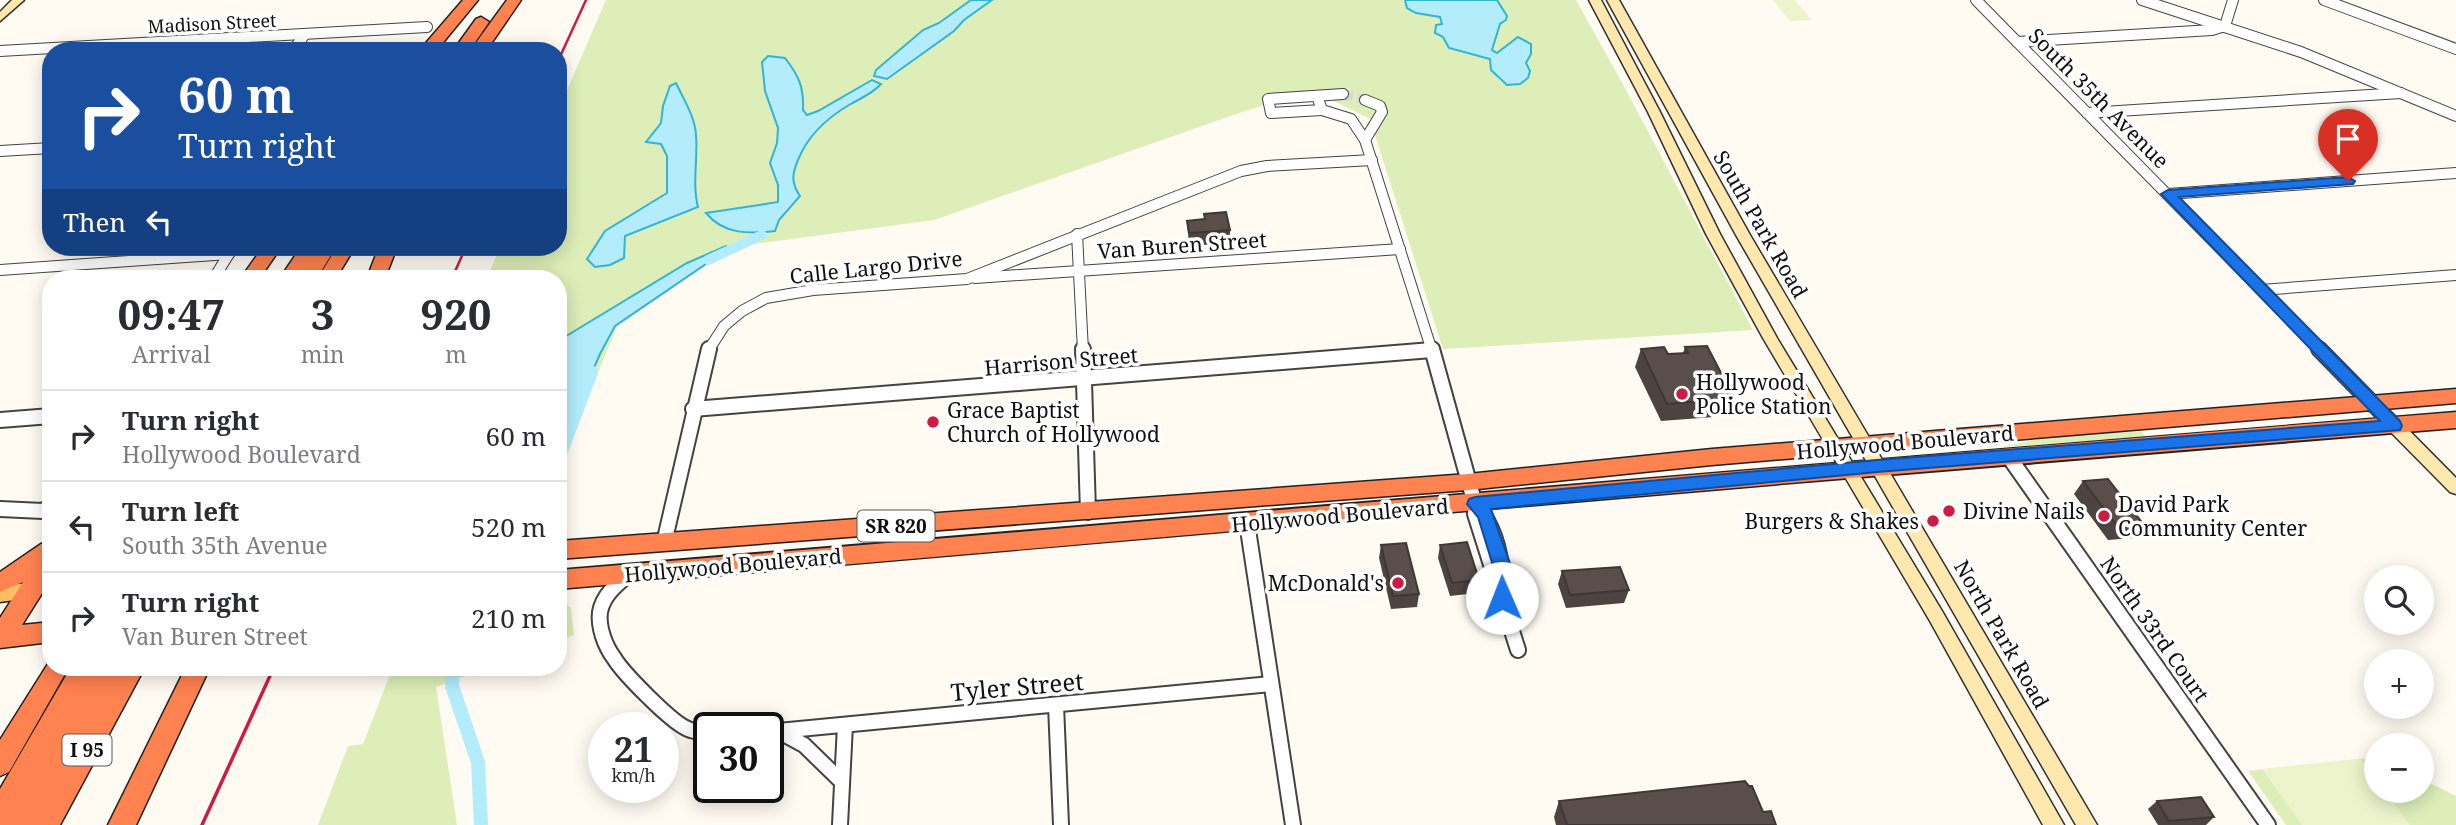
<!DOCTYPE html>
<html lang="en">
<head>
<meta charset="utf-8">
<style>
  body { margin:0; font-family:"Noto Serif",serif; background:#f2f2f3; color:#2b2b33; height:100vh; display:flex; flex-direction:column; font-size:26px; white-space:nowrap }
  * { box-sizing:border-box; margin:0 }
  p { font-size:23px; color:#7c7c81 }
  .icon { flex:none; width:38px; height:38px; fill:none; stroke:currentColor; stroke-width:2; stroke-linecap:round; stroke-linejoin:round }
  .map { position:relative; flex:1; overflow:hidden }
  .panel { position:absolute; left:42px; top:270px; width:525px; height:406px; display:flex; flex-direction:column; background:#fff; border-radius:28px; box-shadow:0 4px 18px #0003 }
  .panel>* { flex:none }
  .banner { position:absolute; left:42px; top:42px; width:525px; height:214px; border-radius:28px; box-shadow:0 4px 18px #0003; background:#1a4fa0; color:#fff; overflow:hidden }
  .fabs { position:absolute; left:2364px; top:565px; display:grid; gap:14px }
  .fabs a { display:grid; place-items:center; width:70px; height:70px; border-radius:50%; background:#fff; box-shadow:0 4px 18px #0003; font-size:35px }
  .speed { position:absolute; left:588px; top:712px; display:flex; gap:14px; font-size:35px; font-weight:700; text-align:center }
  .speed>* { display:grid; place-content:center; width:91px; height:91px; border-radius:50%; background:#fff; box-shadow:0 4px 18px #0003; line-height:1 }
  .speed small { font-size:18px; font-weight:400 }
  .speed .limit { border:4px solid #111; border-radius:10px; background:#fff; color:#111 }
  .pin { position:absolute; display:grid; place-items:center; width:60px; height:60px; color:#fff; margin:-72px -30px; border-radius:50% 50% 50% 0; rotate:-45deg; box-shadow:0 0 7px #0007 }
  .pin .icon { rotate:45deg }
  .me { position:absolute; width:77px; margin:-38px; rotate:359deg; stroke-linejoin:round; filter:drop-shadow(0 0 5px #0008) }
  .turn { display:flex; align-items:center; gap:24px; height:147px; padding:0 21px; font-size:32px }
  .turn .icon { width:91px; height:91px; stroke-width:2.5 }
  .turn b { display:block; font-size:49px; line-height:60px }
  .then { display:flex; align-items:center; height:66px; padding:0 21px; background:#0003; gap:14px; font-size:26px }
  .eta { display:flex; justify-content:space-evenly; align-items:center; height:119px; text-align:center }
  .eta b { font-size:42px; font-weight:700; line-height:49px }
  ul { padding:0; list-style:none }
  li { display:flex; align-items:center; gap:21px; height:91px; padding:0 21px; border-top:2px solid #e1e1e2 }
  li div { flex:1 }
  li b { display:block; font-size:26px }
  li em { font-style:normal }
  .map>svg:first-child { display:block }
  .green { fill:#ddeeb8 }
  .pitch { fill:#edf4cb }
  .water { fill:#b3edfb; stroke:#34b3d8; stroke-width:2 }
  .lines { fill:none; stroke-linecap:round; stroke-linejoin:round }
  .canal-far1 { stroke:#b3edfb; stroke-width:10 }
  .canal { stroke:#b3edfb; stroke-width:14 }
  .street-tunnel { stroke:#dbd8d1; stroke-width:10; stroke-dasharray:10 5; stroke-linecap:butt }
  .street-far1-casing { stroke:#434343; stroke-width:12 }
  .street-casing { stroke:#434343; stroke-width:18 }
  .secondary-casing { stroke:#323232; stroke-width:3 }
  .primary-casing { stroke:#212121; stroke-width:3 }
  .highway-casing { stroke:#212121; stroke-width:3 }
  .street-far1 { stroke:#fff; stroke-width:10 }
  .street { stroke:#fff; stroke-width:14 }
  .secondary { fill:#ffe8ae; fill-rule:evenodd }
  .primary { fill:#ffbe63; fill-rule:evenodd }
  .highway { fill:#ff8251; fill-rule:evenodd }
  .rail-far1 { stroke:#cc1c43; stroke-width:2.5 }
  .rail { stroke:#cc1c43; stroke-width:3.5 }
  .wall { fill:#4d4340 }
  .building { fill:#5a4e4b; stroke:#3f3734; stroke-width:2 }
  .route { fill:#1a73e8; stroke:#114b97; stroke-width:2 }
  .poi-dot { fill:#cc1c43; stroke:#fff; stroke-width:2.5 }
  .labels { text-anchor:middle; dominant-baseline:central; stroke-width:7; stroke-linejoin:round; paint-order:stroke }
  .far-street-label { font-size:18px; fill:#101010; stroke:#fff }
  .shield { fill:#fff; stroke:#585858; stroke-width:2 }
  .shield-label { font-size:19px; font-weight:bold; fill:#101010 }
  .street-label { font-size:21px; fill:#101010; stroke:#fff }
  .poi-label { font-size:21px; fill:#101010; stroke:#fff; text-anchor:start }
  .near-street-label { font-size:24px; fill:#101010; stroke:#fff }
</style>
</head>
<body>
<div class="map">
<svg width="2456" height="825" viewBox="0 0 2456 825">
  <rect width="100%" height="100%" fill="#fffbf3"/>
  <g class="green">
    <polygon points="606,0 1576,0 1625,88 1753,330 1443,349 1370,119 1312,90 1239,113 934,220 731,247 617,327 558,468 558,278 487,278 500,247 558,247 558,111"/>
    <polygon points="2141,431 2146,437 2002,447 2052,436"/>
    <polygon points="558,599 571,608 574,635 558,641"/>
    <polygon points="393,667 490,667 436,687 457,825 318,825 348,746 363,744"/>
    <polygon points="2376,757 2376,791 2422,791 2422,779 2456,796 2456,825 2286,825 2248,771"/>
  </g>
  <g class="pitch">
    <polygon points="1773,0 1795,0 1812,20 1790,21"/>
    <polygon points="2360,759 2376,781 2376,791 2384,791 2410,825 2302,825 2262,769"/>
  </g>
  <g class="water">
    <polygon points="971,0 992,0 964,20 954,31 887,79 874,76 876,70 923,30 939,23"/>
    <polygon points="1405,0 1497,0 1507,16 1506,20 1500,24 1492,50 1497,53 1518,37 1531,44 1531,54 1526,63 1530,71 1528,78 1520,84 1507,85 1491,70 1490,59 1449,48 1443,37 1435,33 1436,25 1442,24 1440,17 1416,13 1407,8"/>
    <path d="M768,56L785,58C799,76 804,87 803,110L807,115L818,111L872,80L881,84C872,94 861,98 849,105C827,118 808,135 798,160C792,174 791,183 800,196L779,220L775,231C750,234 724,235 706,213L778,202V185L770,163L777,143L778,128L765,91L762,62Z"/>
    <path d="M676,83C684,100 695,117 696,135C698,159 692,184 698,207L625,236L624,258L610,265L595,267L587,259L605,231L667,193V156L661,144L646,142L661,123L663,106L670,86Z"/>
    <polygon points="726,246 728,249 615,326 600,354 567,430 558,433 558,341 687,263"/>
  </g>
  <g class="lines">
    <polyline class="canal-far1" points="708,260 762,235"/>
    <g class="canal">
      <polyline points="558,459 591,372"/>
      <polyline points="453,667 452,686 478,762 481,825"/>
    </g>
    <polyline class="street-tunnel" points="1343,94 1365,100"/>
    <g class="street-far1-casing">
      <g id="street-far1">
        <polyline points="1976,0 2321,351"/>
        <polyline points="2142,0 2301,52 2456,116"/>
        <polyline points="2324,0 2456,49"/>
        <polyline points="2017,42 2212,30 2225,26 2233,0"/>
        <polyline points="0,51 427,27"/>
        <polyline points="293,51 305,34"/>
        <polyline points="1317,96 1322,110 1271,113 1268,99 1343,94"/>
        <polyline points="1365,100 1380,106 1382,112 1365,140"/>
        <polyline points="1322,110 1351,119 1365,140 1432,351"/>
        <polyline points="2087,113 2401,93"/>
        <polyline points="0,151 51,148"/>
        <polyline points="2168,194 2456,173"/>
        <polyline points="1077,234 1083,351"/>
        <polyline points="0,270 229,254"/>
        <polyline points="214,278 232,249"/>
        <polyline points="975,278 1400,249"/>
        <polyline points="2261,290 2456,275"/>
        <polyline points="708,351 724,326 742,311 766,298 813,290 967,279 1241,171 1267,166 1372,160"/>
        <polyline points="1423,351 1432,350"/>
      </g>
    </g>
    <g class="street-casing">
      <g id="street">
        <polyline points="1083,349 1088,512"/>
        <polyline points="1432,349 1475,504 1475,514 1518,650"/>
        <polyline points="2319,349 2372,403"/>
        <polyline points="693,409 1432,350"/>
        <polyline points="0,420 51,416"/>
        <polyline points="2009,457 2268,825"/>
        <path d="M1475,504C1496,527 1502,557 1502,587"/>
        <polyline points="0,509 43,511 51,506"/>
        <polyline points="1247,523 1293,825"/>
        <polyline points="664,543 709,349"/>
        <path d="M629,574C617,584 603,595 600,612C598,627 605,646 614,658C623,673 672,723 688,729C694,732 702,732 709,733"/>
        <polyline points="1056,705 1061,825"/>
        <polyline points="768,732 1271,684"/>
        <polyline points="780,732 804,745 841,781"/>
        <polyline points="840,825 845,725"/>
      </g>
    </g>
    <g class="secondary-casing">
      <g id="secondary">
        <polygon points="12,0 24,0 0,21 0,12"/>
        <polygon points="1589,0 1601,0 1660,112 1720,234 1777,338 1942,611 2064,825 2043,825 1930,621 1763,338 1706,234 1648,112"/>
        <polygon points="1607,0 1619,0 1750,235 2097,825 2076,825 1736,235"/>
        <polygon points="2372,397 2378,399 2456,478 2456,494 2450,492 2366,407 2364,403 2366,399"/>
      </g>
    </g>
    <g class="primary-casing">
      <polygon id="primary" points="29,583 36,585 39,591 36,597 0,602 0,586"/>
    </g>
    <g class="highway-casing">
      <g id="highway">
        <polygon points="463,0 478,0 436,51 419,51"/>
        <polygon points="507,0 521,0 486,51 470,51"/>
        <polygon points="481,17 489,22 469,51 453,51 476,19"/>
        <polygon points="263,247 281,247 260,278 241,278"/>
        <polygon points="301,247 336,247 317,278 280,278"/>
        <polygon points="337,247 355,247 336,278 318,278"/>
        <polygon points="379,247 397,247 385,278 367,278"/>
        <polygon points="2456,389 2456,403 1712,465 1468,490 558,559 558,541 1468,474 1712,449"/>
        <path d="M2456,412V428C1823,478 1191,536 558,589V570C1191,519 1823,462 2456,412Z"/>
        <polygon points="51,541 51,579 22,625 51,622 51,642 0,648 0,618 23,582 0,592 0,572 41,544"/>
        <polygon points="51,659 51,667 69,667 9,772 0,776 0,740"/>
        <polygon points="71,667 145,667 60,825 0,825 0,789"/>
        <polygon points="186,667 210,667 136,825 108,825"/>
      </g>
    </g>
    <use href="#street-far1" class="street-far1"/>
    <use href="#street" class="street"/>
    <use href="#secondary" class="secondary"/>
    <use href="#primary" class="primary"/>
    <use href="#highway" class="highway"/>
    <g class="rail-far1">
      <polyline points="558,61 586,0"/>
      <polyline points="452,278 466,247"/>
    </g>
    <polyline class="rail" points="202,825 274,667"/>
  </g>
  <g class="wall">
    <polygon points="1204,214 1230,230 1230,243 1189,246 1187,221 1204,219"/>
    <polygon points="1685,347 1734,398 1727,416 1661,421 1635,367 1641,349 1668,354 1683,353"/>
    <polygon points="2083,481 2144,525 2133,538 2108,540 2074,494"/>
    <polygon points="1381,545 1419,594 1417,607 1391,609 1379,558"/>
    <polygon points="1440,545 1479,580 1476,593 1450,596 1438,558"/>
    <polygon points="1562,571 1629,590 1624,603 1566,608 1558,584"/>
    <polygon points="1559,801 1763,812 1776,825 1556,825 1554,817"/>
    <polygon points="2157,801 2214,817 2206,825 2158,825 2148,809"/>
  </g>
  <g class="building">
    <polygon points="1226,212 1230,230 1189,233 1187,221 1205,219 1204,214"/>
    <polygon points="1707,346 1734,398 1667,404 1641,349 1664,347 1668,354 1688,353 1685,347"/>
    <polygon points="2108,479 2144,525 2118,527 2083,481"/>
    <polygon points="1467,542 1479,580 1452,583 1440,545"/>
    <polygon points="1406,543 1419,594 1393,596 1381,545"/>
    <polygon points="1620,567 1629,590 1570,595 1562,571"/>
    <polygon points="1745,781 1749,786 1752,786 1763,812 1771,811 1776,825 1567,825 1559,801"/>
    <polygon points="2201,797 2214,817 2169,821 2157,801"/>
  </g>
  <polygon class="route" points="2348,177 2355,181 2353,184 2179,197 2400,421 2402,426 2400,430 1877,472 1491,509 1512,569 1508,603 1502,605 1495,603 1492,598 1494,569 1478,517 1467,504 1469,499 1475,497 1877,460 2380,421 2161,194 2168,190"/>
  <g class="poi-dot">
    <circle cx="1682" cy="394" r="7"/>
    <circle cx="933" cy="422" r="7"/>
    <circle cx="1949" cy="511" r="7"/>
    <circle cx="2104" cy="516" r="7"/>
    <circle cx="1933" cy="521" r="7"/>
    <circle cx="1398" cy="583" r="7"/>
  </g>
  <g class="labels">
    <g class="far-street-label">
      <text transform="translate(212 23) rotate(-3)">Madison Street</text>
    </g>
    <g class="shield">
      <rect x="857.5" y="510.5" width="77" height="31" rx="5"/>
      <rect x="62.5" y="734.5" width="49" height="31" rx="5"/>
    </g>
    <g class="shield-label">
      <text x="896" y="526">SR 820</text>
      <text x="87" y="750">I 95</text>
    </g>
    <g class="street-label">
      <text transform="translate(2099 98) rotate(45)">South 35th Avenue</text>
      <text transform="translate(1761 224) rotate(60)">South Park Road</text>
      <text transform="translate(1182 245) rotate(-4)">Van Buren Street</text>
      <text transform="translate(876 267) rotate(-6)">Calle Largo Drive</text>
      <text transform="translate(1061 361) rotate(-5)">Harrison Street</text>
      <text transform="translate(1905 442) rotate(-5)">Hollywood Boulevard</text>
      <text transform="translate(1340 515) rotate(-5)">Hollywood Boulevard</text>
      <text transform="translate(733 565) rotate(-5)">Hollywood Boulevard</text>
      <text transform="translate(2155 629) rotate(55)">North 33rd Court</text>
      <text transform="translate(2002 634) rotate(60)">North Park Road</text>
    </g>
    <g class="poi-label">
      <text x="1696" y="382">Hollywood<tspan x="1696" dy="24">Police Station</tspan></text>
      <text x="947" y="410">Grace Baptist<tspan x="947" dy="24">Church of Hollywood</tspan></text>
      <text x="2118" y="504">David Park<tspan x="2118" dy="24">Community Center</tspan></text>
      <text x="1963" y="511">Divine Nails</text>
      <text x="1919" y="521" text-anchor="end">Burgers &amp; Shakes</text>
      <text x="1384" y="583" text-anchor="end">McDonald's</text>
    </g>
    <g class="near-street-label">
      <text transform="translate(1017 686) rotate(-5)">Tyler Street</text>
    </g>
  </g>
</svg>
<div class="fabs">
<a><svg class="icon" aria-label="search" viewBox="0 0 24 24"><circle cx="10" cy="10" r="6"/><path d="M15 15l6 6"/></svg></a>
<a>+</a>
<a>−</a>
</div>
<div class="speed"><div>21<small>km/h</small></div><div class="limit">30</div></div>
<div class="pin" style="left:2348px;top:181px;background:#d93025"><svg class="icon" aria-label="arrive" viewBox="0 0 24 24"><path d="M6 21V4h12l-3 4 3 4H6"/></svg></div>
<svg class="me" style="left:1502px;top:598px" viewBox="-20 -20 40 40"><circle r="19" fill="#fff"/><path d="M0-13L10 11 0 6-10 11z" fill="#1a73e8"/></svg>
<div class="banner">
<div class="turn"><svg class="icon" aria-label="right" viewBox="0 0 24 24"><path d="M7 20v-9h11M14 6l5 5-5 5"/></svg><div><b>60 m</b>Turn right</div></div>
<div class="then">Then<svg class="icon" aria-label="left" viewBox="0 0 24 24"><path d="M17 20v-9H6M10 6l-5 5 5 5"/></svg></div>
</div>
<section class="panel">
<div class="eta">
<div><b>09:47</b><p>Arrival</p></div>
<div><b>3</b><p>min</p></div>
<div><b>920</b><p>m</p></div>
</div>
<ul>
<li><svg class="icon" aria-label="right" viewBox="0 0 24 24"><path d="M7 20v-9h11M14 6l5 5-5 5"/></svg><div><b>Turn right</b><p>Hollywood Boulevard</p></div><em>60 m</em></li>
<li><svg class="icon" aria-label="left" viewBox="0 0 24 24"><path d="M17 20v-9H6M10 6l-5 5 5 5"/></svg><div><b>Turn left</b><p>South 35th Avenue</p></div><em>520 m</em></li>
<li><svg class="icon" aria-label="right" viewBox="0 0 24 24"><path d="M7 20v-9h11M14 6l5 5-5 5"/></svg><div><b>Turn right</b><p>Van Buren Street</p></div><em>210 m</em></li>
</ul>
</section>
</div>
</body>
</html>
